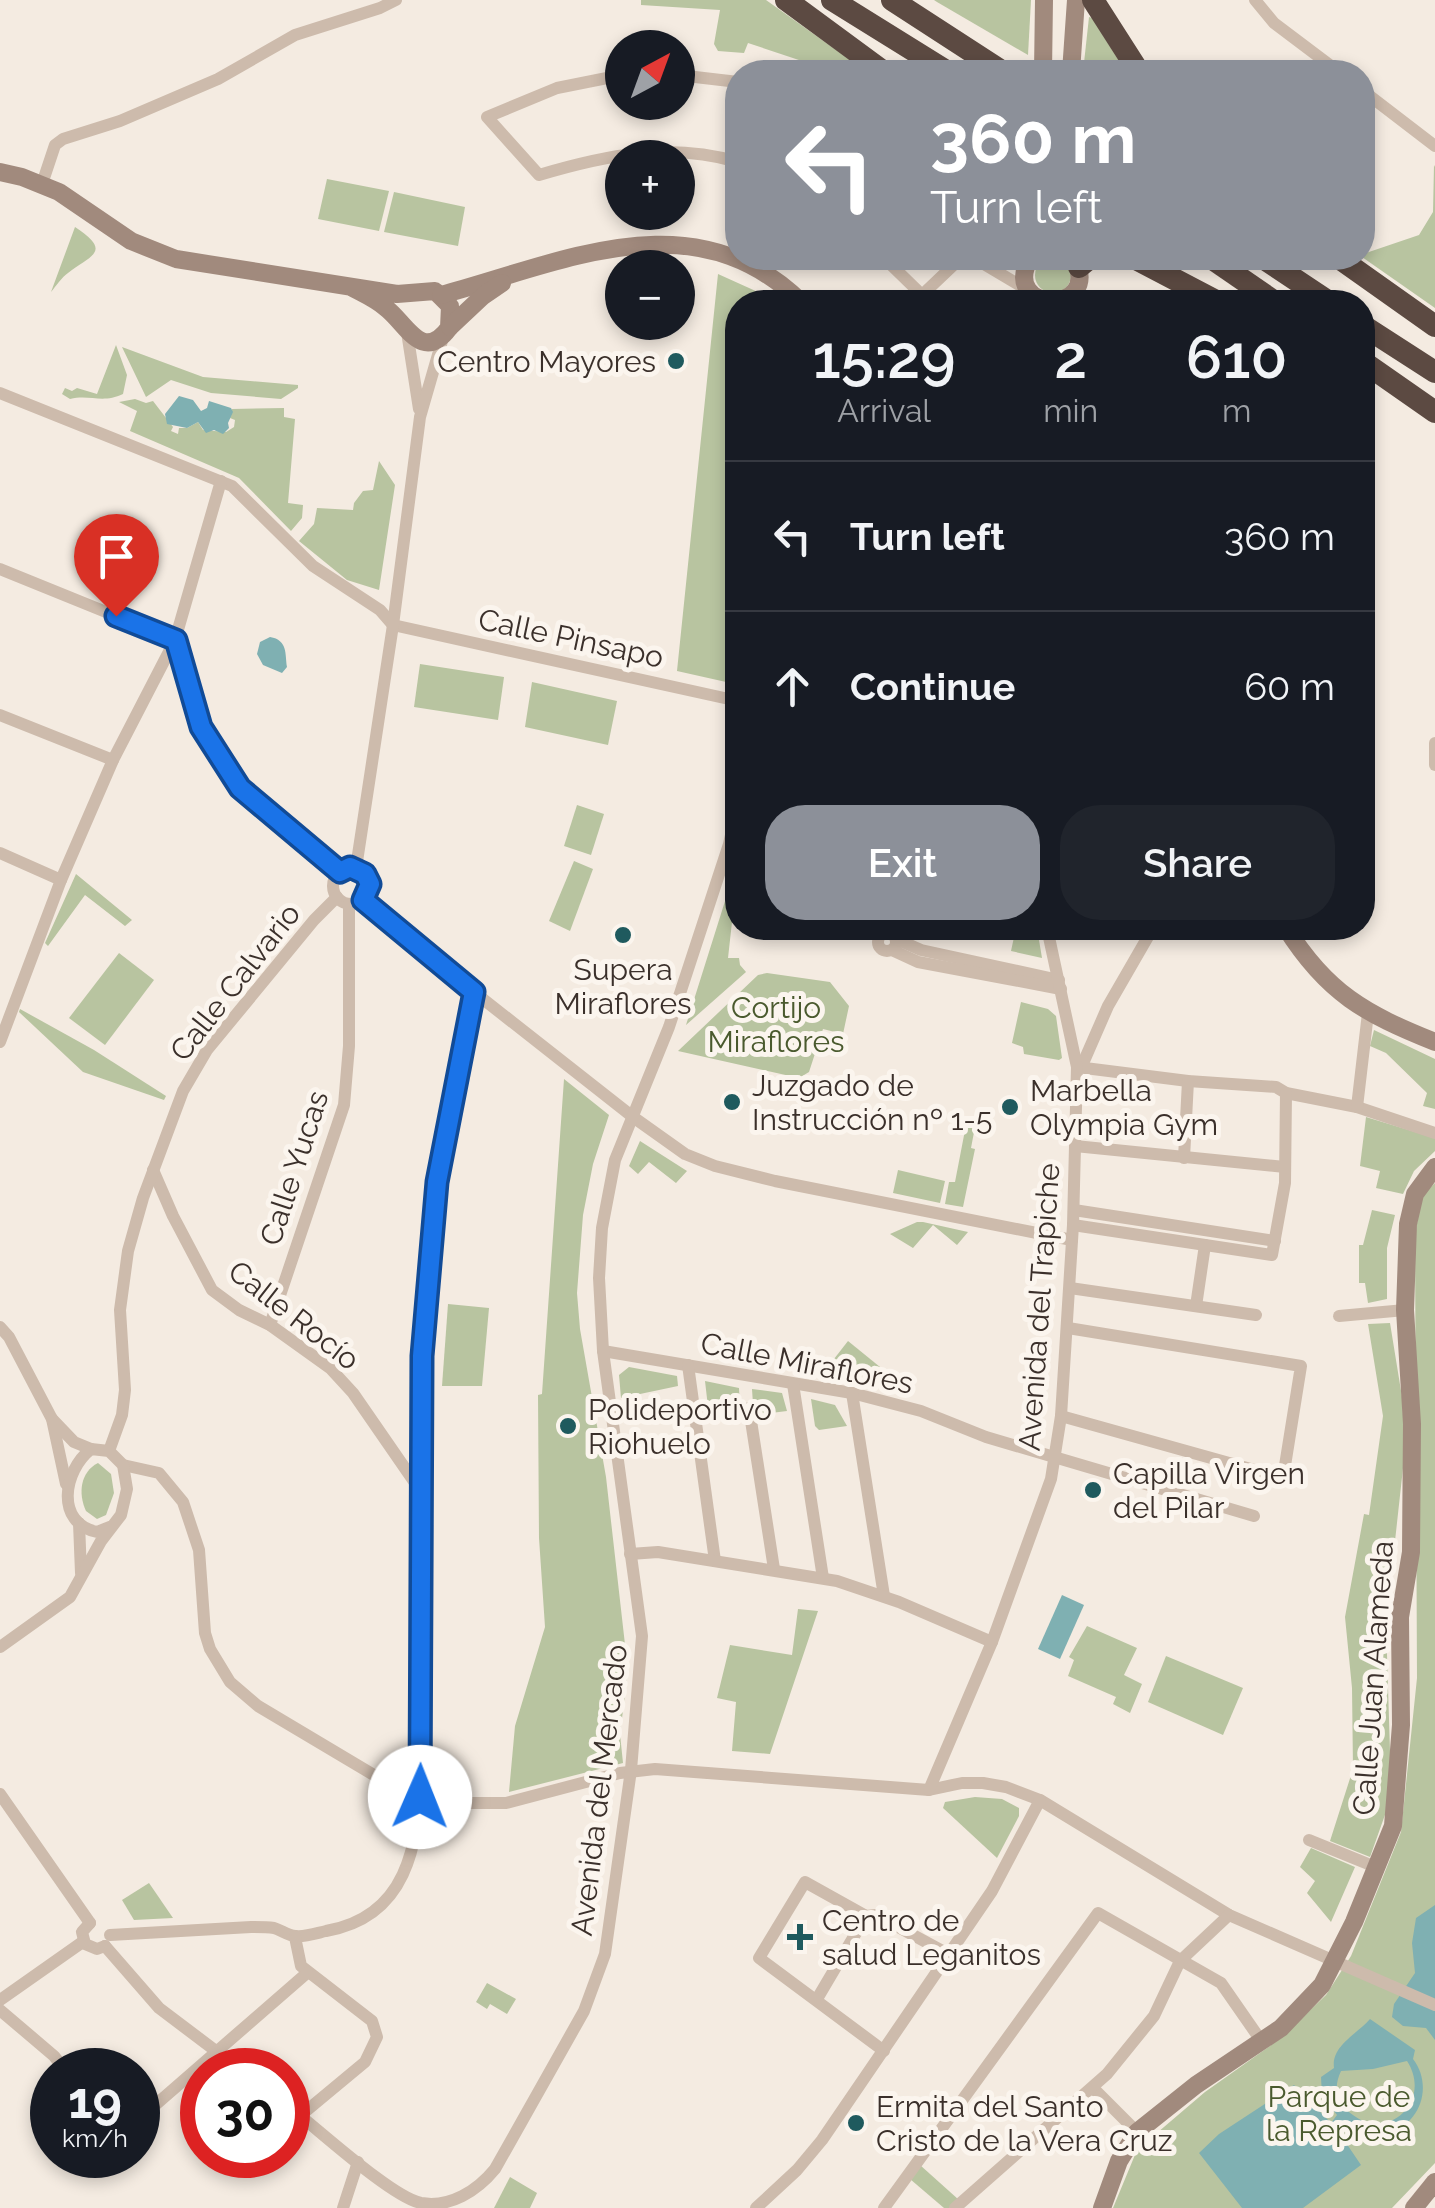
<!DOCTYPE html>
<html lang="en">
<head>
<meta charset="utf-8">
<style>
  body { margin:0; font-family:Raleway,sans-serif; background:#20242c; color:#f1f3f6; height:100vh; display:flex; flex-direction:column; font-size:38px; white-space:nowrap }
  * { box-sizing:border-box; margin:0 }
  p { font-size:32px; color:#9ea1a6 }
  .icon { flex:none; width:55px; height:55px; fill:none; stroke:currentColor; stroke-width:2; stroke-linecap:round; stroke-linejoin:round }
  .map { position:relative; flex:1; overflow:hidden }
  .sheet { position:absolute; left:725px; top:290px; width:650px; height:650px; display:flex; flex-direction:column; background:#171b24; border-radius:40px; box-shadow:0 5px 15px #0003 }
  .sheet>* { flex:none }
  .top-card { position:absolute; left:725px; top:60px; width:650px; height:210px; border-radius:40px; box-shadow:0 5px 15px #0003; background:#8c9099; color:#fff; overflow:hidden }
  .needle { width:65px; rotate:41deg }
  .tools { position:absolute; left:605px; top:30px; display:grid; gap:20px }
  .tools a { display:grid; place-items:center; width:90px; height:90px; border-radius:50%; background:#171b24; box-shadow:0 5px 15px #0003; font-size:50px }
  .speed { position:absolute; left:30px; top:2048px; display:flex; gap:20px; font-size:50px; font-weight:700; text-align:center }
  .speed>* { display:grid; place-content:center; width:130px; height:130px; border-radius:50%; background:#171b24; box-shadow:0 5px 15px #0003; line-height:1 }
  .speed small { font-size:25px; font-weight:400 }
  .speed .limit { border:15px solid #d22; background:#fff; color:#111 }
  .pin { position:absolute; display:grid; place-items:center; width:85px; height:85px; color:#fff; margin:-102px -42px; border-radius:50% 50% 50% 0; rotate:-45deg; box-shadow:0 0 10px #0007 }
  .pin .icon { rotate:45deg }
  .me { position:absolute; width:110px; margin:-55px; rotate:1deg; stroke-linejoin:round; filter:drop-shadow(0 0 8px #0008) }
  .turn { display:flex; align-items:center; gap:35px; height:210px; padding:0 40px; font-size:45px }
  .turn .icon { width:130px; height:130px; stroke-width:2.5 }
  .turn b { display:block; font-size:70px; line-height:85px }
  .eta { display:flex; justify-content:space-evenly; align-items:center; height:170px; text-align:center }
  .eta b { font-size:60px; font-weight:600; line-height:70px }
  .cta { display:flex; gap:20px; margin-top:auto; padding:20px 40px }
  .cta a { flex:1; height:115px; border-radius:40px; background:#8c9099; color:#fff; font-size:40px; font-weight:600; line-height:115px; text-align:center }
  .cta a+a { background:#20242c; color:#f1f3f6 }
  ul { padding:0; list-style:none }
  li { display:flex; align-items:center; gap:30px; height:150px; padding:0 40px; border-top:2px solid #363941 }
  li div { flex:1 }
  li b { display:block; font-size:38px }
  li em { font-style:normal }
  .map>svg:first-child { display:block }
  .green { fill:#b8c4a0 }
  .water { fill:#7fb0b2; fill-rule:evenodd }
  .lines { fill:none; stroke-linecap:round; stroke-linejoin:round }
  .street { stroke:#cdbbac; stroke-width:12 }
  .secondary { stroke:#a18a7d; stroke-width:18 }
  .highway { stroke:#5c4a42; stroke-width:22 }
  .route-casing { stroke:#114b97; stroke-width:25 }
  .route { stroke:#1a73e8; stroke-width:18 }
  .poi-dot { fill:#1f5a5e; stroke:#fbf5ee; stroke-width:4 }
  .labels { text-anchor:middle; dominant-baseline:central; stroke-width:10; stroke-linejoin:round; paint-order:stroke }
  .poi-label { font-size:30px; fill:#3b302b; stroke:#fbf5ee; text-anchor:start }
  .street-label { font-size:30px; fill:#3b302b; stroke:#fbf5ee }
  .park-label { font-size:30px; fill:#4a5a2e; stroke:#fbf5ee }
</style>
</head>
<body>
<div class="map">
<svg width="1435" height="2208" viewBox="0 0 1435 2208">
  <rect width="100%" height="100%" fill="#f4ebe1"/>
  <g class="green">
    <polygon points="641,0 766,0 867,72 835,72 748,43 744,53 718,51 714,44 720,10 641,5"/>
    <polygon points="934,0 1031,0 1028,55 937,2"/>
    <polygon points="1089,17 1092,18 1126,72 1083,72"/>
    <polygon points="1434,165 1435,167 1435,308 1362,257 1363,254 1419,235 1433,212"/>
    <polygon points="327,179 389,191 379,231 318,219"/>
    <polygon points="394,192 465,207 458,246 384,232"/>
    <path d="M75,227C113,252 91,255 68,273C62,277 56,286 51,292Z"/>
    <circle cx="1053" cy="275" r="18"/>
    <polygon points="718,274 771,298 771,302 738,302 738,681 735,684 677,671"/>
    <path d="M116,345L127,375L123,394C102,404 90,394 70,399L62,394L65,388L72,391L77,388L97,394Z"/>
    <polygon points="122,347 203,377 298,385 298,388 281,399 211,393 171,380 146,397"/>
    <polygon points="135,399 146,403 153,401 173,427 171,431 178,434 179,428 187,428 198,422 203,430 226,432 234,427 235,420 230,418 232,409 284,408 284,417 295,419 288,503 303,505 302,518 291,531 239,478 130,431 137,411 119,402"/>
    <polygon points="379,461 395,485 379,590 347,580 299,541 314,524 317,508 353,510 354,503 363,491 373,490"/>
    <polygon points="420,664 504,677 498,720 414,707"/>
    <polygon points="532,682 617,701 608,745 525,727"/>
    <polygon points="577,805 604,814 591,855 564,846"/>
    <polygon points="574,861 593,869 570,931 549,921"/>
    <polygon points="737,863 737,903 734,904 728,958 739,958 740,965 746,972 686,1025"/>
    <polygon points="76,874 132,920 125,926 85,895 48,946 45,943"/>
    <polygon points="1016,928 1037,928 1042,958 1011,951"/>
    <polygon points="119,953 154,980 105,1045 69,1018"/>
    <polygon points="767,973 830,982 849,1006 843,1034 823,1029 809,1072 799,1078 678,1051 758,975"/>
    <polygon points="1021,1002 1048,1009 1056,1016 1062,1058 1059,1060 1024,1054 1023,1047 1012,1043"/>
    <polygon points="20,1009 94,1050 166,1096 164,1100 83,1072 19,1012"/>
    <polygon points="1374,1030 1435,1059 1435,1109 1423,1106 1427,1093 1386,1053 1370,1046"/>
    <polygon points="564,1079 609,1115 593,1164 583,1215 577,1293 580,1329 606,1477 628,1671 620,1734 623,1763 509,1792 515,1726 545,1627 539,1538 538,1395 542,1394"/>
    <polygon points="1366,1117 1435,1138 1435,1151 1414,1171 1403,1194 1376,1188 1380,1171 1360,1166"/>
    <polygon points="966,1125 975,1127 971,1148 975,1149 963,1207 945,1204 949,1182 955,1182"/>
    <polygon points="640,1141 687,1171 676,1183 649,1162 638,1174 629,1166"/>
    <polygon points="898,1170 945,1181 940,1203 893,1193"/>
    <polygon points="1435,1183 1435,2163 1392,2208 1113,2208 1137,2150 1205,2092 1281,2038 1326,1995 1351,1956 1401,1832 1417,1678 1415,1237 1421,1196"/>
    <polygon points="1372,1210 1395,1215 1387,1248 1387,1299 1368,1303 1365,1283 1359,1283 1359,1245 1363,1245"/>
    <polygon points="917,1222 923,1222 968,1232 957,1245 933,1225 913,1248 890,1234"/>
    <polygon points="448,1304 489,1308 482,1386 442,1386"/>
    <polygon points="1390,1323 1402,1397 1405,1450 1386,1623 1391,1783 1386,1812 1370,1857 1330,1841 1353,1769 1352,1688 1345,1617 1364,1514 1369,1515 1383,1416 1368,1324"/>
    <polygon points="848,1341 880,1367 872,1377 827,1368"/>
    <polygon points="629,1367 677,1376 678,1386 621,1398 619,1375"/>
    <polygon points="705,1381 739,1388 740,1409 737,1410 736,1403 708,1407"/>
    <polygon points="752,1389 782,1393 787,1411 763,1414 761,1404 753,1404"/>
    <polygon points="811,1399 835,1405 847,1426 819,1430 815,1426"/>
    <path d="M98,1463L111,1474L114,1493L106,1515L97,1519L86,1511C78,1494 80,1472 98,1463Z"/>
    <polygon points="798,1609 818,1611 770,1754 732,1751 736,1702 717,1698 730,1645 792,1655"/>
    <polygon points="1087,1626 1137,1648 1124,1675 1142,1684 1130,1713 1113,1704 1116,1697 1068,1676 1074,1660 1069,1657"/>
    <polygon points="1166,1656 1243,1688 1223,1735 1148,1702"/>
    <polygon points="975,1797 1002,1799 1019,1808 1019,1816 997,1858 943,1808 945,1802"/>
    <polygon points="1311,1848 1355,1867 1331,1922 1307,1893 1315,1881 1300,1867"/>
    <polygon points="149,1883 173,1918 134,1920 122,1900"/>
    <polygon points="487,1983 516,1999 507,2014 490,2004 487,2009 476,2002"/>
    <polygon points="920,2165 959,2200 950,2208 944,2208 910,2179"/>
    <polygon points="510,2177 537,2193 530,2208 494,2208"/>
  </g>
  <g class="water">
    <polygon points="179,396 193,400 201,411 207,408 209,401 231,408 233,412 228,423 229,428 223,434 214,430 206,433 198,422 187,428 167,424 165,414"/>
    <path d="M270,637C288,640 285,654 287,667L282,673L263,665L257,654L260,642Z"/>
    <polygon points="1062,1595 1084,1605 1060,1659 1038,1649"/>
    <polygon points="1435,1905 1435,2040 1426,2028 1403,2026 1392,2017 1394,2004 1415,1973 1412,1943 1416,1918"/>
    <path d="M1370,2019L1415,2050L1413,2059C1434,2086 1420,2127 1385,2133C1370,2136 1358,2129 1347,2122L1338,2131L1361,2165L1303,2208H1242L1199,2153L1219,2134L1294,2085L1331,2123L1337,2115L1322,2096L1321,2077L1334,2068C1331,2046 1356,2035 1370,2019ZM1407,2061C1426,2090 1408,2124 1372,2125C1347,2115 1328,2098 1341,2071L1373,2069Z"/>
  </g>
  <g class="lines">
    <g class="street">
      <polyline points="1255,0 1274,23 1339,72"/>
      <path d="M622,75L557,88L487,117L539,175C606,155 669,142 738,162"/>
      <polyline points="678,75 738,82"/>
      <polyline points="1362,90 1435,146"/>
      <polyline points="42,184 55,145 63,139 120,121 218,79 295,35 380,8 396,0"/>
      <polyline points="884,258 922,295 961,258"/>
      <polyline points="974,258 1031,292"/>
      <polyline points="407,332 419,409"/>
      <polyline points="0,393 232,486 313,566 380,610 393,625"/>
      <polyline points="0,569 175,640"/>
      <polyline points="393,625 738,701"/>
      <polyline points="175,640 201,727 241,788 340,872"/>
      <polyline points="0,715 113,760"/>
      <polyline points="1435,743 1435,765"/>
      <polyline points="0,853 61,880"/>
      <circle cx="351" cy="886" r="18"/>
      <polyline points="356,868 393,625 420,417 444,334"/>
      <polyline points="363,900 474,992 633,1117 685,1154 715,1166 775,1181 1072,1240"/>
      <circle cx="887" cy="942" r="9"/>
      <polyline points="896,939 921,950 1059,980"/>
      <polyline points="892,950 918,962 1061,989"/>
      <polyline points="0,1042 61,880 113,760 175,640 221,481"/>
      <polyline points="1077,1067 1188,1081 1276,1087 1286,1093 1357,1107 1435,1133"/>
      <polyline points="1077,1067 1084,1061 1108,1006 1153,928"/>
      <polyline points="1357,1107 1368,1013"/>
      <polyline points="1075,1146 1285,1167"/>
      <polyline points="1184,1158 1188,1081"/>
      <polyline points="153,1170 173,1216 212,1290 239,1310 270,1325 330,1368 353,1393 420,1490"/>
      <polyline points="1074,1210 1275,1241"/>
      <polyline points="1073,1225 1272,1255 1285,1183 1286,1093"/>
      <polyline points="1070,1288 1256,1315"/>
      <polyline points="1196,1306 1205,1245"/>
      <polyline points="1339,1316 1405,1310"/>
      <polyline points="270,1325 344,1105 349,1046 349,904"/>
      <polyline points="0,1327 9,1337 52,1419 66,1484"/>
      <polyline points="603,1351 852,1393 921,1411 986,1437 1254,1516"/>
      <polyline points="688,1365 715,1561"/>
      <polyline points="793,1384 823,1578"/>
      <polyline points="852,1393 884,1596"/>
      <polyline points="749,1408 774,1569"/>
      <polyline points="1061,1416 1283,1478 1301,1366 1068,1328"/>
      <polyline points="52,1419 74,1442 91,1449"/>
      <polyline points="109,1451 122,1415 125,1390 120,1310 128,1251 143,1198 183,1091 207,1050 314,920 337,897"/>
      <polyline points="123,1465 159,1473 183,1502 199,1550 205,1633 210,1649 230,1682 258,1706 404,1793 457,1803 506,1803 620,1773 655,1769 929,1790 962,1783 983,1783 1006,1787 1040,1800 1229,1915 1435,2005"/>
      <polyline points="79,1523 81,1573"/>
      <polyline points="630,1554 658,1552 837,1581 899,1602 992,1642"/>
      <path d="M0,1647L70,1597L101,1541L121,1515L127,1489L123,1465L109,1451L91,1449C63,1471 55,1523 97,1532L112,1526"/>
      <polyline points="929,1790 992,1642 1051,1479 1061,1416 1073,1225 1077,1067 1047,928"/>
      <polyline points="0,1794 90,1923"/>
      <polyline points="1309,1840 1378,1868"/>
      <polyline points="90,1923 82,1932 85,1944 97,1949 105,1946"/>
      <path d="M110,1935L251,1927C258,1927 267,1927 274,1928C281,1930 288,1936 296,1936C305,1937 317,1933 326,1931C407,1917 418,1846 421,1776L422,1356L437,1182L474,992"/>
      <polyline points="295,1937 301,1966 372,2021 377,2037 365,2062 300,2116"/>
      <polyline points="105,1946 159,2008 241,2070"/>
      <polyline points="817,1999 866,1916"/>
      <polyline points="0,2000 84,1941"/>
      <polyline points="0,2010 54,2056 65,2070"/>
      <polyline points="884,2051 759,1958 805,1882 866,1916 876,1915 950,1955"/>
      <polyline points="1093,2088 1137,2132"/>
      <path d="M288,2106C316,2127 391,2197 421,2203C450,2208 477,2191 495,2169L584,2011L605,1954L631,1770L642,1636L603,1351L599,1278L602,1228L615,1160L669,1027L729,844L738,803"/>
      <polyline points="138,2120 307,1973"/>
      <polyline points="343,2208 358,2162"/>
      <polyline points="756,2208 797,2170 822,2140 992,1891 1040,1800"/>
      <polyline points="884,2208 1098,1913 1221,1983 1262,2042"/>
      <polyline points="955,2208 1107,2074 1154,2016 1180,1961 1229,1915"/>
    </g>
    <g class="secondary">
      <polyline points="1043,72 1044,0"/>
      <polyline points="1071,72 1076,0"/>
      <path d="M0,172L22,177L59,192L131,241L176,259L397,294L435,291L450,306L449,328C422,364 406,323 386,308C376,299 362,293 351,287"/>
      <path d="M1030,258C999,314 1104,316 1074,258"/>
      <path d="M441,295C564,262 694,197 801,302"/>
      <polyline points="450,327 483,296 502,283"/>
      <path d="M1286,928C1327,993 1365,1014 1435,1042"/>
      <polyline points="1102,2208 1119,2161 1137,2132 1196,2085 1281,2028 1322,1985 1354,1922 1393,1826 1401,1725 1400,1617 1411,1552 1412,1424 1405,1310 1408,1224 1415,1194 1435,1167"/>
      <polyline points="1414,2208 1435,2182"/>
    </g>
    <g class="highway">
      <polyline points="786,0 884,72"/>
      <polyline points="832,0 948,72"/>
      <polyline points="892,0 1003,72"/>
      <polyline points="1093,0 1139,72"/>
      <polyline points="1134,258 1218,302"/>
      <polyline points="1211,258 1275,302"/>
      <polyline points="1263,258 1329,302"/>
      <polyline points="1339,258 1435,326"/>
      <polyline points="1079,267 1090,258"/>
      <polyline points="1362,325 1435,372"/>
      <polyline points="1362,361 1435,412"/>
    </g>
  </g>
  <g class="lines">
    <g class="route-casing">
      <polyline id="route" points="116,616 176,640 201,727 240,788 340,872 350,867 365,874 370,884 363,900 474,992 437,1182 422,1356 420,1797"/>
    </g>
    <use href="#route" class="route"/>
  </g>
  <g class="poi-dot">
    <circle cx="676" cy="361" r="10"/>
    <circle cx="623" cy="935" r="10"/>
    <circle cx="732" cy="1102" r="10"/>
    <circle cx="1010" cy="1107" r="10"/>
    <circle cx="568" cy="1426" r="10"/>
    <circle cx="1093" cy="1490" r="10"/>
    <path d="M795 1922h10v10h10v10h-10v10h-10v-10h-10v-10h10z"/>
    <circle cx="856" cy="2123" r="10"/>
  </g>
  <g class="labels">
    <g class="poi-label">
      <text x="656" y="361" text-anchor="end">Centro Mayores</text>
      <text x="623" y="969" text-anchor="middle">Supera<tspan x="623" dy="34">Miraflores</tspan></text>
      <text x="752" y="1085">Juzgado de<tspan x="752" dy="34">Instrucción nº 1-5</tspan></text>
      <text x="1030" y="1090">Marbella<tspan x="1030" dy="34">Olympia Gym</tspan></text>
      <text x="588" y="1409">Polideportivo<tspan x="588" dy="34">Riohuelo</tspan></text>
      <text x="1113" y="1473">Capilla Virgen<tspan x="1113" dy="34">del Pilar</tspan></text>
      <text x="822" y="1920">Centro de<tspan x="822" dy="34">salud Leganitos</tspan></text>
      <text x="876" y="2106">Ermita del Santo<tspan x="876" dy="34">Cristo de la Vera Cruz</tspan></text>
    </g>
    <g class="street-label">
      <text transform="translate(571 638) rotate(12)">Calle Pinsapo</text>
      <text transform="translate(235 982) rotate(-52)">Calle Calvario</text>
      <text transform="translate(294 1168) rotate(-72)">Calle Yucas</text>
      <text transform="translate(1039 1307) rotate(-86)">Avenida del Trapiche</text>
      <text transform="translate(294 1315) rotate(38)">Calle Rocío</text>
      <text transform="translate(807 1363) rotate(11)">Calle Miraflores</text>
      <text transform="translate(1373 1678) rotate(-86)">Calle Juan Alameda</text>
      <text transform="translate(599 1790) rotate(-83)">Avenida del Mercado</text>
    </g>
    <g class="park-label">
      <text x="776" y="1007">Cortijo<tspan x="776" dy="34">Miraflores</tspan></text>
      <text x="1339" y="2096">Parque de<tspan x="1339" dy="34">la Represa</tspan></text>
    </g>
  </g>
</svg>
<div class="tools">
<a><svg class="needle" viewBox="-14 -14 28 28"><path d="M0-13l5 13h-10z" fill="#e53935"/><path d="M0 13l5-13h-10z" fill="#9ea1a6"/></svg></a>
<a>+</a>
<a>−</a>
</div>
<div class="speed"><div>19<small>km/h</small></div><div class="limit">30</div></div>
<div class="pin" style="left:116px;top:616px;background:#d93025"><svg class="icon" aria-label="arrive" viewBox="0 0 24 24"><path d="M6 21V4h12l-3 4 3 4H6"/></svg></div>
<svg class="me" style="left:420px;top:1797px" viewBox="-20 -20 40 40"><circle r="19" fill="#fff"/><path d="M0-13L10 11 0 6-10 11z" fill="#1a73e8"/></svg>
<div class="top-card">
<div class="turn"><svg class="icon" aria-label="left" viewBox="0 0 24 24"><path d="M17 20v-9H6M10 6l-5 5 5 5"/></svg><div><b>360 m</b>Turn left</div></div>
</div>
<section class="sheet">
<div class="eta">
<div><b>15:29</b><p>Arrival</p></div>
<div><b>2</b><p>min</p></div>
<div><b>610</b><p>m</p></div>
</div>
<ul>
<li><svg class="icon" aria-label="left" viewBox="0 0 24 24"><path d="M17 20v-9H6M10 6l-5 5 5 5"/></svg><div><b>Turn left</b></div><em>360 m</em></li>
<li><svg class="icon" aria-label="ahead" viewBox="0 0 24 24"><path d="M12 20V5M6 11l6-6 6 6"/></svg><div><b>Continue</b></div><em>60 m</em></li>
</ul>
<div class="cta"><a>Exit</a><a>Share</a></div>
</section>
</div>
</body>
</html>
